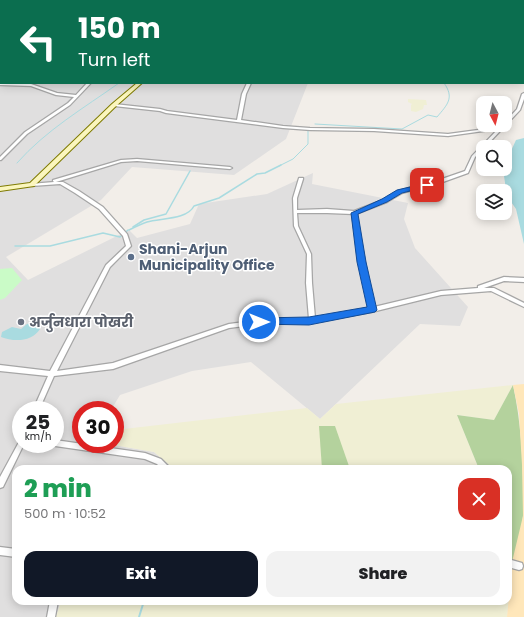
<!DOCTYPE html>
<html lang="en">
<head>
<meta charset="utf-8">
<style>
  body { margin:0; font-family:Poppins,"Noto Sans Devanagari",sans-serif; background:#f2f2f2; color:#202124; height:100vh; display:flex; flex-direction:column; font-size:15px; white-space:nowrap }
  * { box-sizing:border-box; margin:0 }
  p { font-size:13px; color:#757577 }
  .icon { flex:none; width:22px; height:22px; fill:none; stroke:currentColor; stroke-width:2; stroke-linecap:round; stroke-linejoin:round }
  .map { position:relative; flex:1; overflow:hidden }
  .sheet { position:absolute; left:12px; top:465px; width:500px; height:140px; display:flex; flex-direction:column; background:#fff; border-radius:12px; box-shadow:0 2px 10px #0003 }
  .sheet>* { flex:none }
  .hud { position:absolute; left:0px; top:0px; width:524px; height:84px; box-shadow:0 2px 10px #0003; background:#0b6e4f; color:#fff; overflow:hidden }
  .needle { width:26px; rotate:173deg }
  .buttons { position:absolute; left:476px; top:96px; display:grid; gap:8px }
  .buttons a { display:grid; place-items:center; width:36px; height:36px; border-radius:8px; background:#fff; box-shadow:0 2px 10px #0003; font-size:20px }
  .speed { position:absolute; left:12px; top:401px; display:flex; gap:8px; font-size:20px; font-weight:700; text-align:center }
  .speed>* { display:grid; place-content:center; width:52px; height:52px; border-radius:50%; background:#fff; box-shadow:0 2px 10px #0003; line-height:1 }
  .speed small { font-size:10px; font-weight:400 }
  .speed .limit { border:6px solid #d22; background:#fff; color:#111 }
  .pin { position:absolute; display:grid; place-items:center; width:34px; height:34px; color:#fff; margin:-17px; border-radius:8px; box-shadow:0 2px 6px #0006 }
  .me { position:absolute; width:44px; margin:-22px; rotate:90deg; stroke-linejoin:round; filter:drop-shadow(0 0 3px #0008) }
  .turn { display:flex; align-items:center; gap:14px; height:84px; padding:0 12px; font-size:18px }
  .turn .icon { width:52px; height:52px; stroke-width:2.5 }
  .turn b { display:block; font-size:28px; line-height:34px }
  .round { display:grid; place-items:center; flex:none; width:42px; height:42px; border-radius:12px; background:#f2f2f2 }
  .overview { display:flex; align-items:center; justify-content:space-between; height:68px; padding:0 12px }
  h1 { font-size:24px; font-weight:800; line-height:30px; color:#1e9e55 }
  .button { display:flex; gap:8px; margin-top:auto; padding:8px 12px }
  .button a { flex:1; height:46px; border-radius:12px; background:#111827; color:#fff; font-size:16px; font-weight:800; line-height:46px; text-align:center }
  .button a+a { background:#f2f2f2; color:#202124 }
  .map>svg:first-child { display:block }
  .residential { fill:#e0dfdf; fill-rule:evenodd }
  .farmland { fill:#f0efd4 }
  .forest { fill:#b4d29d }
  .sand { fill:#ffe7ba }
  .park { fill:#cafbc7 }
  .water { fill:#a9dbe0 }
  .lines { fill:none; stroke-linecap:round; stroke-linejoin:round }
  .stream-far2 { stroke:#a9dbe0; stroke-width:1 }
  .stream-far1 { stroke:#a9dbe0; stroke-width:1.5 }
  .stream { stroke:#a9dbe0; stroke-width:2 }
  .street-casing { stroke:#a6a6a6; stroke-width:2.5 }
  .secondary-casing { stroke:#7f7b03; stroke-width:2 }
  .street { fill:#fff; fill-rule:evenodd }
  .secondary { fill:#fbf6bd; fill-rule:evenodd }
  .route { fill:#1a73e8; stroke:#114b97 }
  .service-dot { fill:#5c6f8a; stroke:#fff; stroke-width:1.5 }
  .worship-dot { fill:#6b7280; stroke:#fff; stroke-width:1.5 }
  .labels { text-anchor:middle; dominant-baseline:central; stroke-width:3; stroke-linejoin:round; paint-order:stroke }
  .service-label { font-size:14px; font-weight:bold; fill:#4e5e75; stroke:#fff; text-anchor:start }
  .worship-label { font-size:14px; font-weight:bold; fill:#5b616d; stroke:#fff; text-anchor:start }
</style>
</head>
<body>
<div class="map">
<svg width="524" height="617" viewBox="0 0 524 617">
  <rect width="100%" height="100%" fill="#f2eee9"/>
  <path class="residential" d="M0,5L1,83H308L286,139L234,175L132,167L101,200L6,257L28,280L129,230L137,238L190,224L199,204L267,194L313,173L312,184L408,203L404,219L415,248L468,307L460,326L420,324L320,419L251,362L192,371L120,395L111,410H81V444H108L154,452L174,469H16V601H61L56,617H0ZM21,410H55V444H21Z"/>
  <g class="farmland">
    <polygon points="408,99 426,100 427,105 424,105 423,109 416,112 411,111 411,105 412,104 408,102"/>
    <polygon points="513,385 494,420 457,415 479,469 174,469 154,452 108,444 115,444 115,430 307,408 320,419 336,404"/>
    <polygon points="508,570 511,572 507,617 56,617 61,601 508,601"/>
  </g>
  <g class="forest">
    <path d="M513,385C522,427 524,472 523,515C522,534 515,554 511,572L508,570V469H479L457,415L494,420Z"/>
    <polygon points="319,426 335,426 350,469 322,469"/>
  </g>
  <polygon class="sand" points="524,384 524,617 507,617 512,562 523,516 522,465 519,414 513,385"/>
  <polygon class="park" points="12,268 22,280 5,298 0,300 0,269"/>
  <g class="water">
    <polygon points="524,138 524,244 516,209 507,196 504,176 510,153 516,140"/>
    <path d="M36,321L39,323L40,329C32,342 14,342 1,337L2,332L12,327L21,329L27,324Z"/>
  </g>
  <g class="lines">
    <g class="stream-far2">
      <polyline points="523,52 524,54"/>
      <path d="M315,124L402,129L428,115L437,117C447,105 455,98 444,83"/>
      <path d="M17,163C46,130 84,108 119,83"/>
      <polyline points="279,166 293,159 308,144 308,131"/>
    </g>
    <g class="stream-far1">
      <polyline points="133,227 144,220 166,214 190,171"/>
      <path d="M129,230C135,227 141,224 147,222C160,218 187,220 194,206L219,198L257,174L265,173L281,165"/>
      <polyline points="15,246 50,246 103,233 120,237 128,230"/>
    </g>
    <polyline class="stream" points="139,617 144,601"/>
    <g class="street-casing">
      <g id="street">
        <polygon points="59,0 61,0 62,1 60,1"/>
        <rect x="139" y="0" width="2" height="1"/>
        <polygon points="511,0 523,0 524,1 512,1"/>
        <rect x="0" y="3" width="1" height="2"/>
        <rect x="0" y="11" width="1" height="2"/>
        <rect x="0" y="43" width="1" height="2"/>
        <rect x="523" y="58" width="1" height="5"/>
        <polygon points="0,83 31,84 57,93 76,95 87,83 91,83 70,105 27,134 1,160 0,160 0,157 25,132 68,103 74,97 56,95 31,86 0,85"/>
        <path d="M247,83H251L246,94L241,120L283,126L310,128L374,129L448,134L500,127L502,125H505V122L517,109L522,94L524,93V99L520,110L485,147H483V149L475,157L468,173L443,182L402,193L387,202L356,214L365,262L374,307L441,291L478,288V286L504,277L524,278V282L504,281L484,288H494L524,303V307L491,291L441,295L372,312L309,323L259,324L229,328L113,369L54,376L39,410H33L48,376L0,371V365L50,371L106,265L126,246L123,236L99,209L75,193L60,184L32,186L30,185V184L54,182L53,181V180L121,160L137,159L230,167L232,168L230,169L137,161L121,162L56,182H63L79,191L103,207L127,234L131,246L110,267L57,371L113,363L229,324L259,320L309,319L306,283L307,254L294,226L293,198L299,178H303V179L297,198V210L327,209L354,211L383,200L398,191L439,180L465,171L472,156L498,129L448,136L374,131L310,130L283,128L166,113L160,111L114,106L112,105L114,104L160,109L167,111L237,120L242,94ZM297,213H327L352,214L359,262L369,308L315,318L312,283L311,254L298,226Z"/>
        <polygon points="55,440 145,453 161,459 171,469 162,469 157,464 145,459 55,446 53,445 52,444 55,444"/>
        <polygon points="21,441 21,444 24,444 23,446 3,487 0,488 0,477 19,442"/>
        <polygon points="0,547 16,549 16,557 0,555"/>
        <polygon points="508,559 522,563 523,566 522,569 519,570 508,567"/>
        <polygon points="50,601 58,601 55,617 47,617"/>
      </g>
    </g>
    <g class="secondary-casing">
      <polygon id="secondary" points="137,83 142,83 116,106 34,186 0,191 0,187 30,183 112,104"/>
    </g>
    <use href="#street" class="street"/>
    <use href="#secondary" class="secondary"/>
  </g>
  <polygon class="route" points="427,183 430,183 430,186 402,193 387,202 358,214 366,262 377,310 375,312 309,325 255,324 254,322 255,319 259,318 309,317 367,307 357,262 351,213 382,199 397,190"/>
  <circle class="service-dot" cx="131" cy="257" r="4"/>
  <circle class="worship-dot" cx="21" cy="322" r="4"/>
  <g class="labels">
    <g class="service-label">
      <text x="139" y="249">Shani-Arjun<tspan x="139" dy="16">Municipality Office</tspan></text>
    </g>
    <g class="worship-label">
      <text x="29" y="322">अर्जुनधारा पोखरी</text>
    </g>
  </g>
</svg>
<div class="buttons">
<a><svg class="needle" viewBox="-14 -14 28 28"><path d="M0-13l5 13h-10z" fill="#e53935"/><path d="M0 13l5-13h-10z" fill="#757577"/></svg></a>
<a><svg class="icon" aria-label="search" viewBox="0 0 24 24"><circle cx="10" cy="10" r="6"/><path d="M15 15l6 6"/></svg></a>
<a><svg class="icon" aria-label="layers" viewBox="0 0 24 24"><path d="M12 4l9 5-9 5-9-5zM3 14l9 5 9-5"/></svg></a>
</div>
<div class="speed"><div>25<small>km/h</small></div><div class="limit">30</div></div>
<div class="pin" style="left:427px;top:185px;background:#d93025"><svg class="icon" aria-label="arrive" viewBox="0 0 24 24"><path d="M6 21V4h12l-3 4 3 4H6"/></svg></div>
<svg class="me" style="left:259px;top:322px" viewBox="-20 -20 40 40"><circle r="17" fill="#1a73e8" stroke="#fff" stroke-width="3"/><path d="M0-11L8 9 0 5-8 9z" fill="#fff"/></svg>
<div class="hud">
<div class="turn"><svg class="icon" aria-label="left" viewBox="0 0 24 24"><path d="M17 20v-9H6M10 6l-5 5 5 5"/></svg><div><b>150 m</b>Turn left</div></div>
</div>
<section class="sheet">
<div class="overview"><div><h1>2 min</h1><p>500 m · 10:52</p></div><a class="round" style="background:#d93025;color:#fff"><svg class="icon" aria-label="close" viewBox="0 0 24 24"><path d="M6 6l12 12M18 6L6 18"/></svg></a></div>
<div class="button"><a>Exit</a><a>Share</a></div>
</section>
</div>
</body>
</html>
